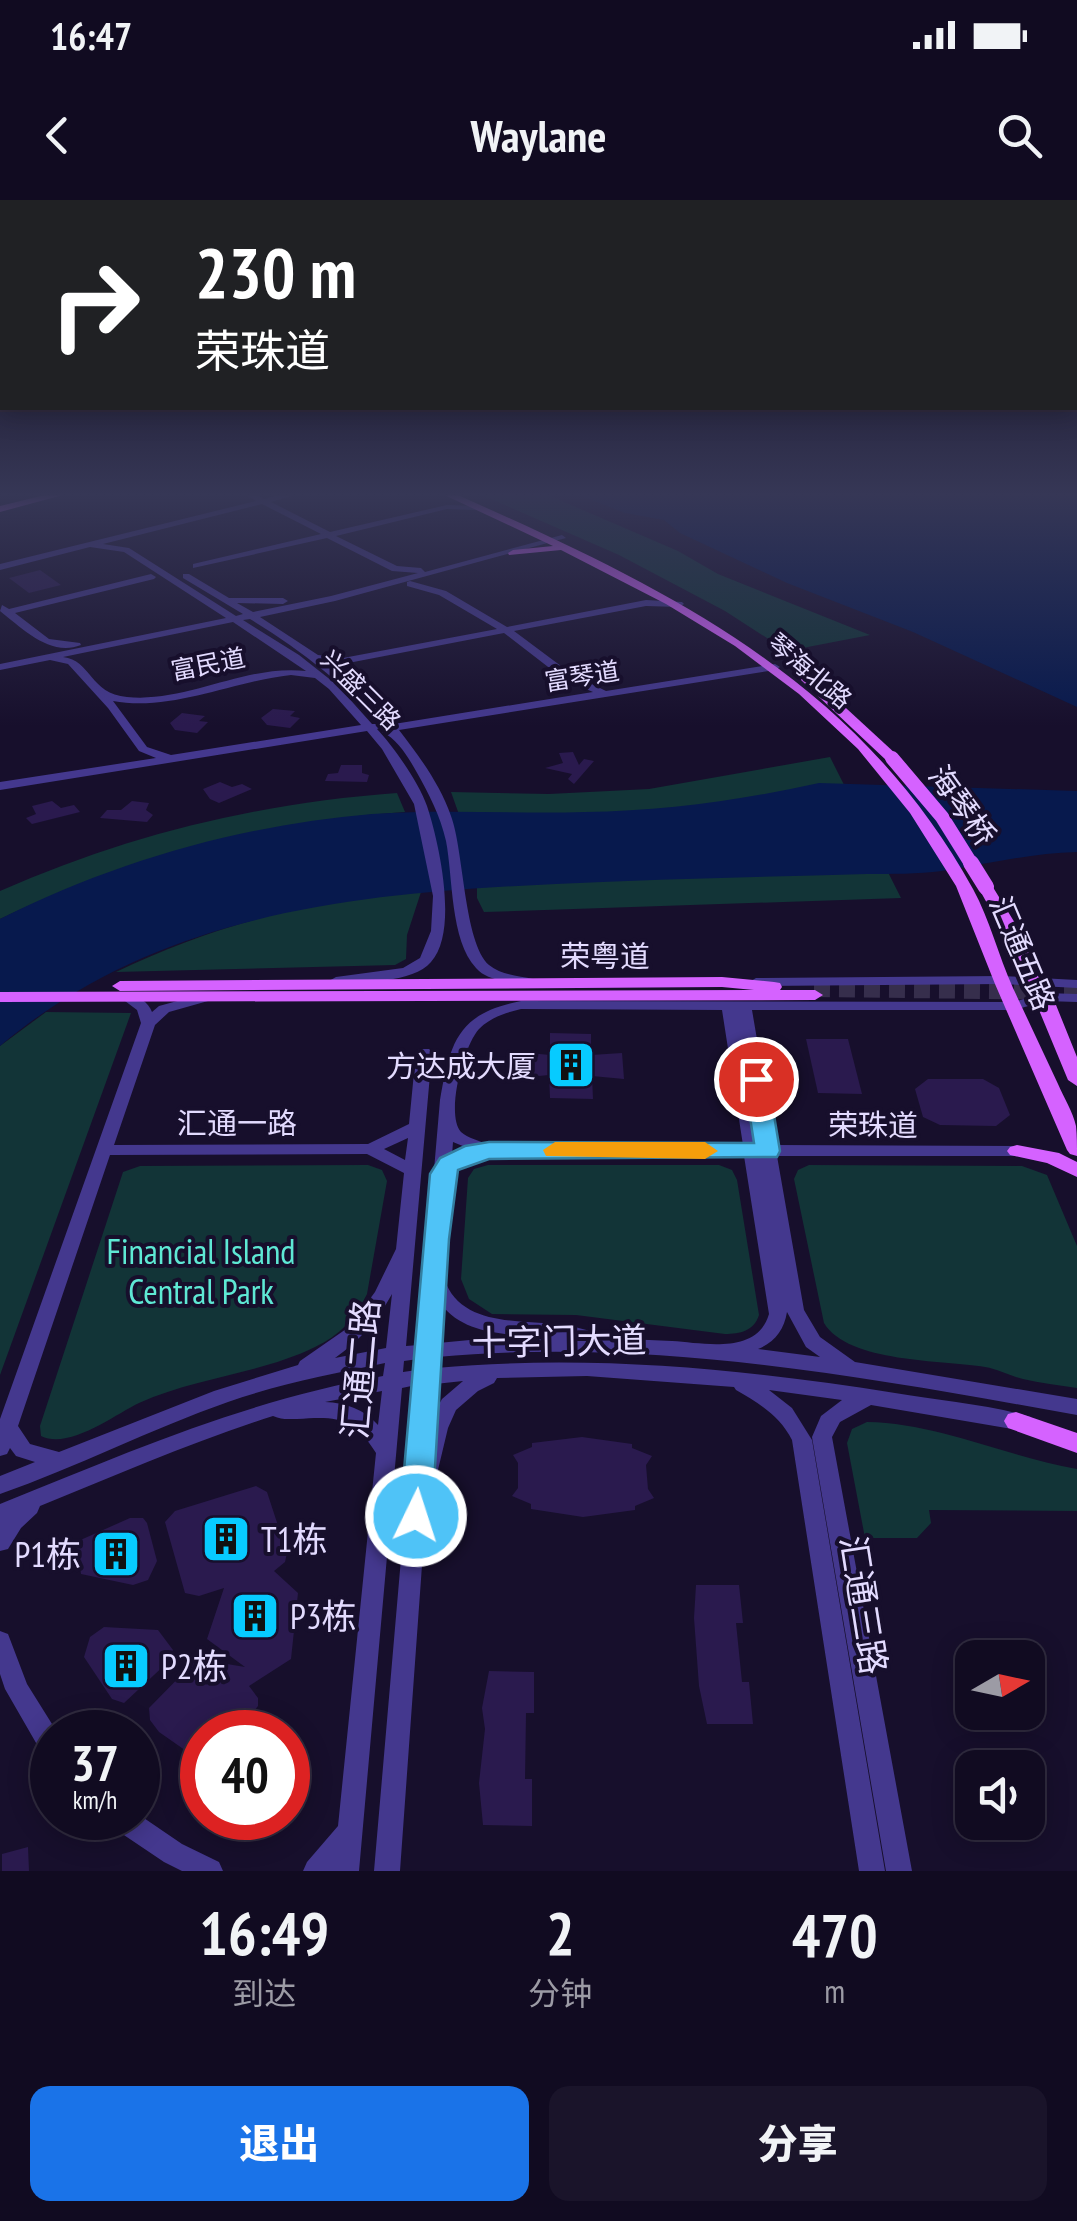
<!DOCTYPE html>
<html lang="zh">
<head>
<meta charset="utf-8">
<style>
  body { margin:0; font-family:"PT Sans Narrow","Noto Sans SC",sans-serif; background:#1a142a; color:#f1f3f6; height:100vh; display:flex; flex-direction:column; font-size:38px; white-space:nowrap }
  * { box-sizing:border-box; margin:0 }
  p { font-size:32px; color:#9c9ba5 }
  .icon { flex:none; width:55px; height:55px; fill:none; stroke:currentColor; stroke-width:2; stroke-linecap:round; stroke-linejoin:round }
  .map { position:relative; height:1671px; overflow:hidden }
  .drawer { display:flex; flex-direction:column; background:#110b21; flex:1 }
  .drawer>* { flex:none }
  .banner { position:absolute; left:0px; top:0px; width:1078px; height:210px; box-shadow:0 5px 25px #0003,0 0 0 2px #302b3f; background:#202124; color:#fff; overflow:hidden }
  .needle { width:65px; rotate:81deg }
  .controls { position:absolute; left:955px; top:1440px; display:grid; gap:20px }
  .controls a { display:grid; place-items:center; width:90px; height:90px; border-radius:20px; background:#110b21; box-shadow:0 5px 25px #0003,0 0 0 2px #302b3f; font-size:50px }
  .speed { position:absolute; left:30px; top:1510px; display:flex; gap:20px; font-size:50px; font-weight:700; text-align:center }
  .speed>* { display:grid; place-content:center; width:130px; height:130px; border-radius:50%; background:#110b21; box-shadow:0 5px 25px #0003,0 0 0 2px #302b3f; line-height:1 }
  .speed small { font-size:25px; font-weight:400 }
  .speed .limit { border:15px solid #d22; background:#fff; color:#111 }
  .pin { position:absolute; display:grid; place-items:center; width:85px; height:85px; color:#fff; margin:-42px; border:5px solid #fff; border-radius:50%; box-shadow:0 2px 10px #0007 }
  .me { position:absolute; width:110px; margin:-55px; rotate:4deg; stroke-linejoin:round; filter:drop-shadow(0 0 8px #0008) }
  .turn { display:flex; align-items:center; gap:35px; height:210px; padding:0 30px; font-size:45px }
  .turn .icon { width:130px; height:130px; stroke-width:2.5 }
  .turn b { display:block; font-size:70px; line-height:85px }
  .eta { display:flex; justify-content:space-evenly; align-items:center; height:170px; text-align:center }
  .eta b { font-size:60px; font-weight:800; line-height:70px }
  .button { display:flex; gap:20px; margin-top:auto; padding:20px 30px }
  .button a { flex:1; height:115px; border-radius:20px; background:#1a73e8; color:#fff; font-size:40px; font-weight:800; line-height:115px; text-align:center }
  .button a+a { background:#1a142a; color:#f1f3f6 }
  .status { display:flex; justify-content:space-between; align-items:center; height:70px; padding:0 50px; background:#110b21; direction:ltr }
  .status svg { height:28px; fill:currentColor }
  header { display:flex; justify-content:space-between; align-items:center; height:130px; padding:0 30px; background:#110b21; font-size:45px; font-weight:800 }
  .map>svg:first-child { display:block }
  .green { fill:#123437 }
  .water { fill:#07194d }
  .building { fill:#2a1a4e }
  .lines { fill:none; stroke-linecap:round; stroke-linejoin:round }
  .major-tunnel { stroke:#362e4c; stroke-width:16; stroke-dasharray:16 9; stroke-linecap:butt }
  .minor { fill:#44388e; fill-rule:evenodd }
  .major { fill:#d562ff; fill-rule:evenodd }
  .major-bridge-far1 { stroke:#d562ff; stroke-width:14 }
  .major-bridge { stroke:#d562ff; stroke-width:16 }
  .route { fill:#4fc3f7; stroke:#337fa1; stroke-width:2.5 }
  .slow { fill:#f59e0b }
  .labels { text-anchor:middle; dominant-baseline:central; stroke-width:8; stroke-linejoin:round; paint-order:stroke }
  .far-street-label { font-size:25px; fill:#e3dbff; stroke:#170f2c }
  .street-label { font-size:30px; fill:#e3dbff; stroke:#170f2c }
  .poi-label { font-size:30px; fill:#e3dbff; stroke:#170f2c; text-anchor:end }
  .near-park-label { font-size:35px; fill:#5ee8d4; stroke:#170f2c }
  .near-street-label { font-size:35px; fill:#e3dbff; stroke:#170f2c }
  .near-poi-label { font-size:35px; fill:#e3dbff; stroke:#170f2c; text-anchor:start }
</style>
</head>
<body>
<div class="status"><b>16:47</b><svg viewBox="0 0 49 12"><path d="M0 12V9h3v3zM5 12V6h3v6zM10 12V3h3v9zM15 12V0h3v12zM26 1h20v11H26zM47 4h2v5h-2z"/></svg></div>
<header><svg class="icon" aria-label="back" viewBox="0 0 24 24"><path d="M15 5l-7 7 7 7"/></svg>Waylane<svg class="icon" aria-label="search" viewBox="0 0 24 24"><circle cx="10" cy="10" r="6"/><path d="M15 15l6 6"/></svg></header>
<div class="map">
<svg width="1077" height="1671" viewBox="0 0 1077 1671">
  <rect width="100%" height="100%" fill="#170f2c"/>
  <g class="green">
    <polygon points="475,292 541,292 678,351 718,374 870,435 787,451 725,411 619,355"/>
    <polygon points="830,557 901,698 484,712 477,698 477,665 451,592 549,594 649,589"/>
    <path d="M397,593L405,612C262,621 128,658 0,719V691C127,635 258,603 397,593Z"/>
    <path d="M421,692L407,735L406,759L395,765L116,772C212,726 314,698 421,692Z"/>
    <polygon points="46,812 131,813 0,1175 0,846"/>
    <path d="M368,965L382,970L387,981L367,1094C356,1118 339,1136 315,1147C260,1174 196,1177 139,1203C114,1215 69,1250 41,1236L40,1226L123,972L140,966Z"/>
    <path d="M488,965H719L732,970L737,980L759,1115C754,1131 740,1134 725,1134L576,1115L492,1114L469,1099L461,1079L468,978L474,969Z"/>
    <path d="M809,965L1022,966L1047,975L1077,1046V1188C1059,1185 1040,1183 1023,1179C1010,1176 998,1169 985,1167C943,1160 848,1163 824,1123L794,979L798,970Z"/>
    <path d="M867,1222C938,1223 1007,1257 1077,1269V1311L929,1310L931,1323L917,1338H865L847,1243L852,1229Z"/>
  </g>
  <g class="water">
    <polygon points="572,292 1077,292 1077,507 913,432 787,383 680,333 664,320 625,313"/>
    <path d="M819,583L1077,591V652C1031,653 988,664 942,671C918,674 891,674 867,674C763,677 660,679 556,684C358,693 159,712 0,846V719C116,661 242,625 372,614C443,609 513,614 585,612C664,611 742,600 819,583Z"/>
  </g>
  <g class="building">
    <polygon points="40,370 61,385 29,393 9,378"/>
    <polygon points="273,509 295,511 290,516 300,518 290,528 267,525 261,518"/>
    <polygon points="182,513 205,516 199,521 208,522 197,533 175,530 170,523"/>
    <polygon points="573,552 579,565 584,559 594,561 574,584 568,579 572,574 545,568 563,563 559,553"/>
    <polygon points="341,565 362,565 362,573 369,575 367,582 325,581 328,574 338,573"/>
    <polygon points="220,582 232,587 242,584 252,589 219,603 210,599 203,589"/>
    <polygon points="52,601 61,608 74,605 80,612 32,624 26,618 36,614 32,606"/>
    <polygon points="132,601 149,603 146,610 153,615 147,622 100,618 107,610 121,610"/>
    <polygon points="550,833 591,834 591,855 622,853 624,879 592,876 593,899 550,898 549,875 518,878 519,852 550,855"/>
    <polygon points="806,839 848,839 862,894 818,893"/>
    <polygon points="928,879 983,879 999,888 1010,915 996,926 940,925 923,917 915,889"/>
    <polygon points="582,1237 632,1244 632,1248 652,1256 646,1265 648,1289 654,1298 635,1306 635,1310 583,1317 531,1309 531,1304 512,1296 518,1288 518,1263 513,1255 532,1247 532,1243"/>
    <polygon points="256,1286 267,1292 287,1353 285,1362 274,1371 298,1393 291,1459 249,1486 258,1498 258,1506 236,1532 202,1532 202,1562 159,1532 150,1520 149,1508 197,1459 245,1467 207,1439 224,1388 199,1396 185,1393 165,1322 175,1311"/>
    <polygon points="130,1318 143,1318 147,1323 157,1361 148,1380 133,1385 81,1374 76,1342"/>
    <polygon points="696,1385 739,1385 743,1423 736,1423 742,1482 749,1482 753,1524 707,1524 699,1486 694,1418"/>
    <polygon points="104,1427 158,1430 173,1450 169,1461 124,1503 112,1499 84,1457 90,1437"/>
    <polygon points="489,1471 534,1472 534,1513 526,1513 525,1579 532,1579 532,1626 483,1625 479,1583 485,1529 482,1508"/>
    <polygon points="28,1647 29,1671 2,1671 2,1654"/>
  </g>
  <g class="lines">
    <polyline class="major-tunnel" points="814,789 1077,792"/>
    <g class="minor">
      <path d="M241,292H252L264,299L290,292H305L271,302L330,332L447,305L478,306V310H475L447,309L336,336L397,366L421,368L425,372L562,335L566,338L335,401L260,417L318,455L343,458L497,429L439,395L407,386V382L410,381L446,391L507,427L646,400L682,402L684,404L679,407L646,406L514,431L573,475L606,491L775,464L780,467L775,470L399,530C419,556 440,584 451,616C464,651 464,743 489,765C501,775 519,776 533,779L535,782L533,785C523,786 513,784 503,781C493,779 483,776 476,768C450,740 453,677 446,641C440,615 429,594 416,571C407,555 397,539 382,532L386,528C345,485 301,450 250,419L243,420L299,455L337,485L372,524H381L383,526L377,529C394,547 419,583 427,606C439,642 459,732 431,762C413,783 362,782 336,785L329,781L336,777L403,768L420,758L431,731L433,696L414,604L382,549L367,531L0,590V582L156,558L139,551L108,508L68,464L50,460L0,470V464L226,418L124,352L90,347L0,370V364L256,301ZM262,304L321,334L193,364V368L327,338L392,371L418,373L331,396L253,412L237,403L283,404L288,401L283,398H229L189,374H183V378L243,414L236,416L129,348L103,344ZM233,422L306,471C245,464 188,503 127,497C90,494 91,460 63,457ZM504,433L565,480L593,492L394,524L366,494L327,462L343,464ZM291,475L315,478L329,489L361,525L171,555L147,547L113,501C171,512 233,481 291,475Z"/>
      <path d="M151,374L156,377L154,379L15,413L49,439L80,443L81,445C50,457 23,429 0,411L2,405L9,409Z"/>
      <polygon points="1002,776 1077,780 1077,788 1002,784 756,786 749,782 756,778"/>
      <path d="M1045,793L1077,794V802L1046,801L1014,810H752L775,945L1017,946L1023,947L1025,951L1023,955L1017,956H777L804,1110L820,1137L855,1162L1077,1199V1215C866,1177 652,1137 437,1157L436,1168C591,1154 743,1169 895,1193C936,1200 992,1205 1031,1217L1034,1223L1031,1229L1024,1231L871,1205L840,1222L832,1237L912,1671H886L812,1237L821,1216L842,1200L769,1190L792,1208L812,1240L885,1671H859L792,1240C780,1216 759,1203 736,1190L734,1187L587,1176L497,1178L494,1183L478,1191L456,1210L448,1228L437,1274L434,1280L428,1282L400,1671H374L416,1185L402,1188L359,1671H303L307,1662L338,1626L376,1253C354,1217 337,1216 297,1219C287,1219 282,1220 273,1216C194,1241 117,1275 40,1306L37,1313L21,1328L8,1349L0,1351V1304C129,1252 245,1201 383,1176L385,1163C332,1174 279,1184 228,1202C151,1229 77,1267 0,1294V1276L35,1262L16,1256L10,1248L7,1254L0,1256V1219L141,823L137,810L121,798L123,795C134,792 148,801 152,812L159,806L203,794L210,798L208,801L169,812L155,825L114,945L368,944L409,924L416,852L419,849H429L432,852L406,1146L419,1145L440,900C450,842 458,813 521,801L1013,802ZM521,809L722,810L743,945H489C481,941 467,938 461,932C445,914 464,845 479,829C491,817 505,813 521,809ZM408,938L405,960L384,949ZM453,942L470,949L452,955ZM367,954L404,973L396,1049L375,1092L349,1127L300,1161L298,1165L214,1191L59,1252L30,1244L18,1226L110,955ZM489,955L744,956L769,1114C757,1155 704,1143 672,1141C649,1140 625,1139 601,1137L600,1134C584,1129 570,1125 553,1124C515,1120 459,1125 444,1078C440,1065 449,994 450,976L466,961ZM392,1094L386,1148L335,1158C360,1140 377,1121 392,1094ZM441,1104C465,1136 509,1134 546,1137L491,1138L438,1143ZM787,1112L806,1147L820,1157L758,1149C775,1142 784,1130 787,1112ZM418,1159L417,1170L403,1172L404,1161ZM463,1181L442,1199L433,1215L435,1184ZM382,1191L378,1225C364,1209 346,1203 325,1202Z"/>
      <polygon points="0,1431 8,1434 27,1484 57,1532 52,1532 52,1558 43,1555 5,1489 0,1474"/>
      <polygon points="138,1614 182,1644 219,1662 223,1671 182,1671 164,1662 112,1627 108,1618 138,1618"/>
    </g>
    <g class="major">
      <polygon points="57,292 74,292 0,312 0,306"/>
      <path d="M438,292H451C662,386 856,477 973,689C990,720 998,755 1013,788C1028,820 1043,852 1058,884C1064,898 1073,912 1076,926C1077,935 1077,947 1077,956L1070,954L1067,950L995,784L956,686L910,613L858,549L799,494L735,446L666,404L561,350L509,355L508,353L513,350L553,346Z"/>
      <polygon points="801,474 809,474 897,555 897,561 887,561 801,480"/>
      <polygon points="986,682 991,684 1021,733 1056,805 1077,857 1077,886 1068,880 1017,757 978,687"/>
      <polygon points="722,777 774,782 780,783 782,787 780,790 815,790 823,795 815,800 0,802 0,792 754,790 722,787 120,791 112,786 120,781"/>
      <polygon points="1017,945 1059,953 1077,962 1077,977 1047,963 1010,955 1007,951 1010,947"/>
      <polygon points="1016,1212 1077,1233 1077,1253 1008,1228 1004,1221 1008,1214"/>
    </g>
    <polyline class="major-bridge-far1" points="892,558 942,617 972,665"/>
    <polyline class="major-bridge" points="971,663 986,687"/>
  </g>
  <linearGradient id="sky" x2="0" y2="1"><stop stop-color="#0d0818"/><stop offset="0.56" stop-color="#363756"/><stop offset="1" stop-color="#363756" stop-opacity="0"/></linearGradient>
  <rect width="1077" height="526" fill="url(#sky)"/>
  <polygon class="route" points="756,872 768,879 780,951 777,957 489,959 458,970 449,1039 432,1316 427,1326 416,1330 405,1326 400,1316 430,974 440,958 465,946 489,942 754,943 744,879"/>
  <polygon class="slow" points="555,942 705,942 718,951 705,959 546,956 543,950"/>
  <defs>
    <g id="building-square" transform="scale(2.5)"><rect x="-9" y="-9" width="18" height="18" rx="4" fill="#07cbff" stroke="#170f2c"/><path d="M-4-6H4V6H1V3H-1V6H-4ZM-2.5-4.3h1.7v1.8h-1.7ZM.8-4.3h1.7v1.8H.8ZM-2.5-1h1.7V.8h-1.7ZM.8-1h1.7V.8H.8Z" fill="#111"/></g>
  </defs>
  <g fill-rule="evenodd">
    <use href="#building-square" x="571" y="865"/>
    <use href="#building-square" x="226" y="1339"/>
    <use href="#building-square" x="116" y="1354"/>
    <use href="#building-square" x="255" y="1416"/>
    <use href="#building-square" x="126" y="1466"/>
  </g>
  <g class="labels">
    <g class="far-street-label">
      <text transform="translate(208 464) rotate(-11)">富民道</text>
      <text transform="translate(810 471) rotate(40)">琴海北路</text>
      <text transform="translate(582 476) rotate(-9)">富琴道</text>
      <text transform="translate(361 490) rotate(45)">兴盛三路</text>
    </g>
    <g class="street-label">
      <text transform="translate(963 605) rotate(54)">海琴桥</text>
      <text transform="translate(1023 753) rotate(67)">汇通五路</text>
      <text x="605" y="755">荣粤道</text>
      <text x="237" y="922">汇通一路</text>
      <text x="873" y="924">荣珠道</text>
    </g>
    <g class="poi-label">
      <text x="536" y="865">方达成大厦</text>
    </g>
    <g class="near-park-label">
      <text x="201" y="1051">Financial Island<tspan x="201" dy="40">Central Park</tspan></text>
    </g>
    <g class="near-street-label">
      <text transform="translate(559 1141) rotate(-1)">十字门大道</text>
      <text transform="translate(360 1169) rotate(-85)">汇通二路</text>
      <text transform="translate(864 1405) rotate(81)">汇通三路</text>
    </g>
    <g class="near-poi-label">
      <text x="261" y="1339">T1栋</text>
      <text x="81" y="1354" text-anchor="end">P1栋</text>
      <text x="290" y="1416">P3栋</text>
      <text x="161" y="1466">P2栋</text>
    </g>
  </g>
</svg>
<div class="controls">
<a><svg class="needle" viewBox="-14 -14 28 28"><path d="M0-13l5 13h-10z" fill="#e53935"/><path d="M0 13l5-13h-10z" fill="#9c9ba5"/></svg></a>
<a><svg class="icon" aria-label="sound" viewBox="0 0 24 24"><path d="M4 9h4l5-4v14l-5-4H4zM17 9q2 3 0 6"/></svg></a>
</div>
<div class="speed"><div>37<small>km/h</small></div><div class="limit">40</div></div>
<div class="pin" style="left:756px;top:879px;background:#d93025"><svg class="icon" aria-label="arrive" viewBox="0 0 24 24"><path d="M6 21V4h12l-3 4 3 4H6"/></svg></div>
<svg class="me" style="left:416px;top:1316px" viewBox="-20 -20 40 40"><circle r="17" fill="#4fc3f7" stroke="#fff" stroke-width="3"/><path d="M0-11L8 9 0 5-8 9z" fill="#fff"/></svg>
<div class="banner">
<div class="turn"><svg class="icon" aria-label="right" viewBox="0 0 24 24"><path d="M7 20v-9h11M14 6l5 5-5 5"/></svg><div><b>230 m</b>荣珠道</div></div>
</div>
</div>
<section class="drawer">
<div class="eta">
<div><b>16:49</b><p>到达</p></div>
<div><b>2</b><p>分钟</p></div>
<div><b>470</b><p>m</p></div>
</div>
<div class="button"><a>退出</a><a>分享</a></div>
</section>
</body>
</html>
